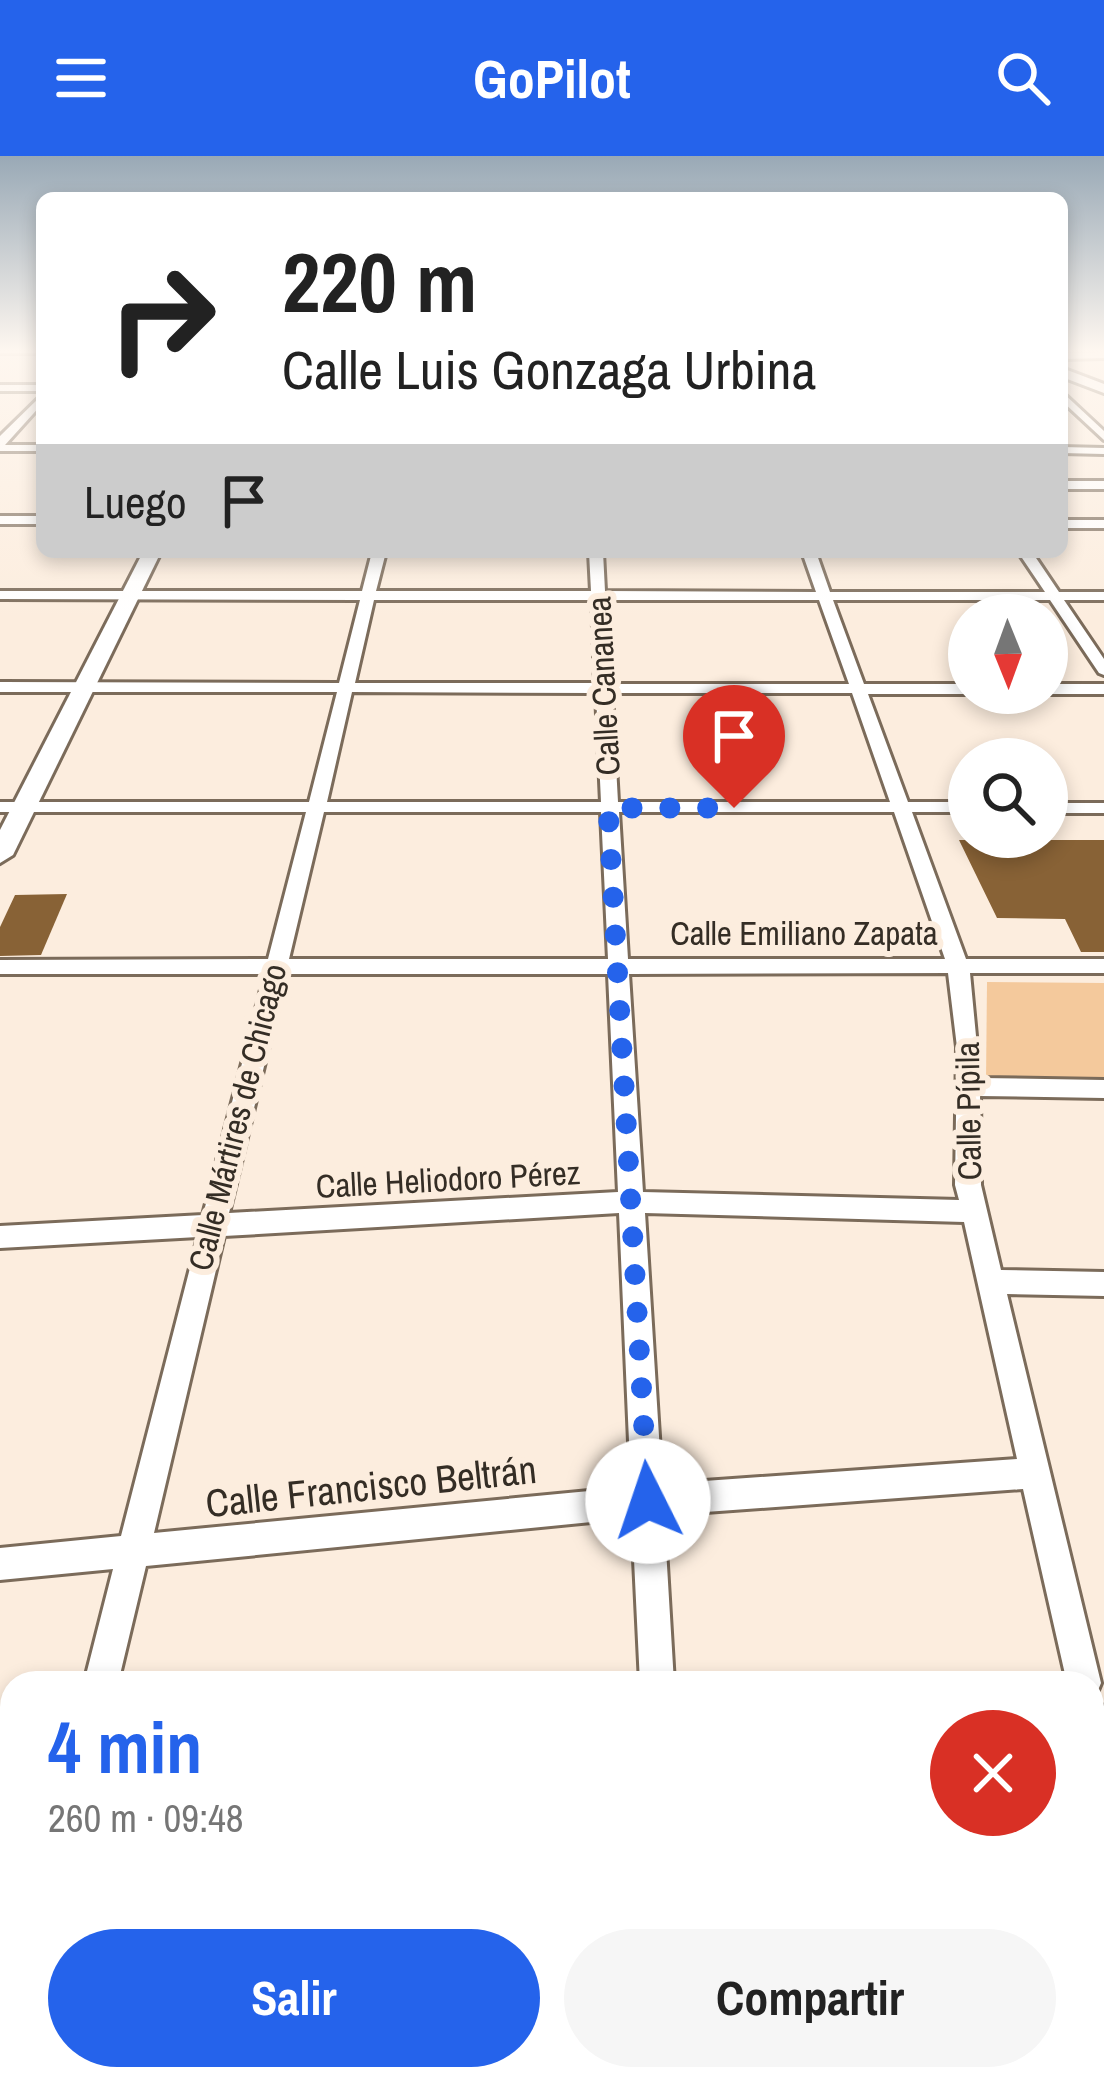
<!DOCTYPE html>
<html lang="es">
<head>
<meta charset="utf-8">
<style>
  body { margin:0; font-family:"Archivo Narrow",sans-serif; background:#f6f6f6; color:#222; height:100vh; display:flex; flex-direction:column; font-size:45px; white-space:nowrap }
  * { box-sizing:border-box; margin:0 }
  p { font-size:39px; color:#767676 }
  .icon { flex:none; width:66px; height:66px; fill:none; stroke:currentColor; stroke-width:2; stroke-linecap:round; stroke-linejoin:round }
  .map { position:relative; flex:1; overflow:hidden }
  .side { position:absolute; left:0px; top:1515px; width:1104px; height:420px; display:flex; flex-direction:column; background:#fff; border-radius:36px 36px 0 0; box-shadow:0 6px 18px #0003 }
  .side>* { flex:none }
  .banner { position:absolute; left:36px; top:36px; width:1032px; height:366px; border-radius:18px; box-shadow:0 6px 18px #0003; background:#fff; color:#222; overflow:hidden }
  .needle { width:78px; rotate:179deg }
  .controls { position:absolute; left:948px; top:438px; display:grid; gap:24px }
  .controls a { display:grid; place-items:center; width:120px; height:120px; border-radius:50%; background:#fff; box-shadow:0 6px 18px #0003; font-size:60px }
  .pin { position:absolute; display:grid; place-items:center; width:102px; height:102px; color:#fff; margin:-123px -51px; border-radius:50% 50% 50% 0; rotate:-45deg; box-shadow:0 0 12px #0007 }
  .pin .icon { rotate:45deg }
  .me { position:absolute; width:132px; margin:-66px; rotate:356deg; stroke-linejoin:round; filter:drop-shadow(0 0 9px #0008) }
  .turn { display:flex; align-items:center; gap:42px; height:252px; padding:0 48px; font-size:54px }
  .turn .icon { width:156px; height:156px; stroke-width:2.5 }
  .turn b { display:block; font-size:84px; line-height:102px }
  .then { display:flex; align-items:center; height:114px; padding:0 48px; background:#0003; gap:24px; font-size:45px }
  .round { display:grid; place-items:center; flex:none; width:126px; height:126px; border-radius:63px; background:#f6f6f6 }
  .summary { display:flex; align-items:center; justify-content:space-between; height:204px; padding:0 48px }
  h1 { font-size:72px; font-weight:700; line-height:90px; color:#2563eb }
  .action { display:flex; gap:24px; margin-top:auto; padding:24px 48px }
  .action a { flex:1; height:138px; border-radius:72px; background:#2563eb; color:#fff; font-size:48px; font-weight:700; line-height:138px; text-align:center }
  .action a+a { background:#f6f6f6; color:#222 }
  header { display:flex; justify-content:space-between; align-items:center; height:156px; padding:0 48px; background:#2563eb; color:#fff; font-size:54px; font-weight:700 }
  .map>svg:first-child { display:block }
  .green { fill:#f4c99c }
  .building { fill:#886236 }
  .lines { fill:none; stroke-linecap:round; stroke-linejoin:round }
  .street-casing { stroke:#7b6b5a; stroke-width:6 }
  .secondary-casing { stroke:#7b6b5a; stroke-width:6 }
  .street { fill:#fff; fill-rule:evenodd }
  .secondary { fill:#fff; fill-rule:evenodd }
  .route { stroke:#2563eb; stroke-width:21; stroke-dasharray:0 37.8 }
  .labels { text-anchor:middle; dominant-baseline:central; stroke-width:12; stroke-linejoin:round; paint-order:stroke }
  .street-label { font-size:33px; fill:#342d25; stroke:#fcedde }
  .near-street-label { font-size:39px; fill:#342d25; stroke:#fcedde }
</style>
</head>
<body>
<header><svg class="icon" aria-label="menu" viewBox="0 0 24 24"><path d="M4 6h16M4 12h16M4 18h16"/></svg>GoPilot<svg class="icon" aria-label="search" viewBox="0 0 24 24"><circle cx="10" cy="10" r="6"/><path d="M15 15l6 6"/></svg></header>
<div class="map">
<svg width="1104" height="1935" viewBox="0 0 1104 1935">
  <rect width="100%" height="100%" fill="#fcedde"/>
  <polygon class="green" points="987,826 1104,827 1104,927 986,926"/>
  <g class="building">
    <polygon points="959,684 1104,684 1104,796 1081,796 1065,763 997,762"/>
    <polygon points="67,738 41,799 0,800 0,771 15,739"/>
  </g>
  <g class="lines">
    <g class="street-casing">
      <g id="street">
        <rect x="0" y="194" width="42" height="3"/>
        <polygon points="1104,196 1104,202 1062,203 1062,197"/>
        <rect x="0" y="229" width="42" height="6"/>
        <polygon points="1062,236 1104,275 1104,284 1062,245"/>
        <polygon points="42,239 42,248 5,289 42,289 42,295 0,295 0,280"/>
        <polygon points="1062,291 1104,292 1104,298 1062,297"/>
        <rect x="1062" y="325" width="42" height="8"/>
        <rect x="0" y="360" width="42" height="8"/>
        <rect x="1062" y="364" width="42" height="8"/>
        <path d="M372,396H386L376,435H591L589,396H603L605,435L816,436L802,396H816L830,436H1045L1018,396H1032L1059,436H1104V444H1064L1104,503V519L1099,517L1050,444H833L864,528H969V538H868L908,646H969V656H912L966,803H1104V817H970L980,922L1104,924V942L980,940L981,1029L1001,1114L1104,1116V1140L1007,1138L1101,1527L1096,1539L1092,1541V1527H1067L1023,1333L664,1359L674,1527H640L632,1362L146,1410L118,1527H84L113,1413L0,1424V1392L121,1380L198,1081L0,1092V1070L203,1059L265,818H0V804L268,803L306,656H0V646H309L337,536H0V526L339,527L360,444L0,443V435H362ZM374,444H592L595,527H355ZM606,444H819L849,528H611ZM352,536L596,537L601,646H327ZM612,537H852L890,646H618ZM324,656H601L608,803H289ZM619,656H894L945,803H628ZM948,817L957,891L955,1029L959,1044L643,1036L629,818ZM286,818H608L618,1036L229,1057ZM619,1057L631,1331L154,1377L224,1080ZM645,1057L964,1066L1017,1303L662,1328Z"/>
        <rect x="1047" y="528" width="57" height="10"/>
        <rect x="1047" y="647" width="57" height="10"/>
        <polygon points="1092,1545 1104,1550 1104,1636 1092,1631"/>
        <polygon points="12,1879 12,1923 28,1923 25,1935 0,1935 0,1884"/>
        <polygon points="656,1923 698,1923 699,1935 657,1935"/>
      </g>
    </g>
    <g class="secondary-casing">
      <g id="secondary">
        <polygon points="1062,212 1104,228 1104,237 1062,221"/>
        <polygon points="143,396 161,396 13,699 0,707 0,674"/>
      </g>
    </g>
    <use href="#street" class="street"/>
    <use href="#secondary" class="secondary"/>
  </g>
  <linearGradient id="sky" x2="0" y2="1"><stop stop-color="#99a9b6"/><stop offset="0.42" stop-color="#fef7f0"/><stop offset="1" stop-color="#fef7f0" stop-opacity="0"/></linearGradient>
  <rect width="1104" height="464" fill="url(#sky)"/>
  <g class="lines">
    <polyline class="route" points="648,1345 608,652 734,652"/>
  </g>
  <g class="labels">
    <g class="street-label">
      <text transform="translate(603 530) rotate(-93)">Calle Cananea</text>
      <text x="804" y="777">Calle Emiliano Zapata</text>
      <text transform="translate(968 955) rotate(-91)">Calle Pípila</text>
      <text transform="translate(237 961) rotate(-76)">Calle Mártires de Chicago</text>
      <text transform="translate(448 1023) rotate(-3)">Calle Heliodoro Pérez</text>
    </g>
    <g class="near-street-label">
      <text transform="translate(371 1330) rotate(-6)">Calle Francisco Beltrán</text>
    </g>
  </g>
</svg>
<div class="controls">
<a><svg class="needle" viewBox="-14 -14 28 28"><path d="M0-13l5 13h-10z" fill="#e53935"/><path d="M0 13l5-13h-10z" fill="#767676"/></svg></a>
<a><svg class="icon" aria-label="search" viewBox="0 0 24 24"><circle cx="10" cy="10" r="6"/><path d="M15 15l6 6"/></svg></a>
</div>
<div class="pin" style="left:734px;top:652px;background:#d93025"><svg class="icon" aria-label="arrive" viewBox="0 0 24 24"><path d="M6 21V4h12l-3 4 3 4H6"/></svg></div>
<svg class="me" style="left:648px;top:1345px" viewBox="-20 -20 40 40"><circle r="19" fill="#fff"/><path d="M0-13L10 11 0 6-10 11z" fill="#2563eb"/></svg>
<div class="banner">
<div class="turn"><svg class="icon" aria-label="right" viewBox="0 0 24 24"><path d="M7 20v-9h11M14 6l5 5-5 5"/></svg><div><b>220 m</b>Calle Luis Gonzaga Urbina</div></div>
<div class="then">Luego<svg class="icon" aria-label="arrive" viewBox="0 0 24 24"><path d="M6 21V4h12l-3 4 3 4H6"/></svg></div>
</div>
<section class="side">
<div class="summary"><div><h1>4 min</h1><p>260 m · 09:48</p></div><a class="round" style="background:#d93025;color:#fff"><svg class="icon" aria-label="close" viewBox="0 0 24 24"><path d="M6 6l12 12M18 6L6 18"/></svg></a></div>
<div class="action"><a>Salir</a><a>Compartir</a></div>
</section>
</div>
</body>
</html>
